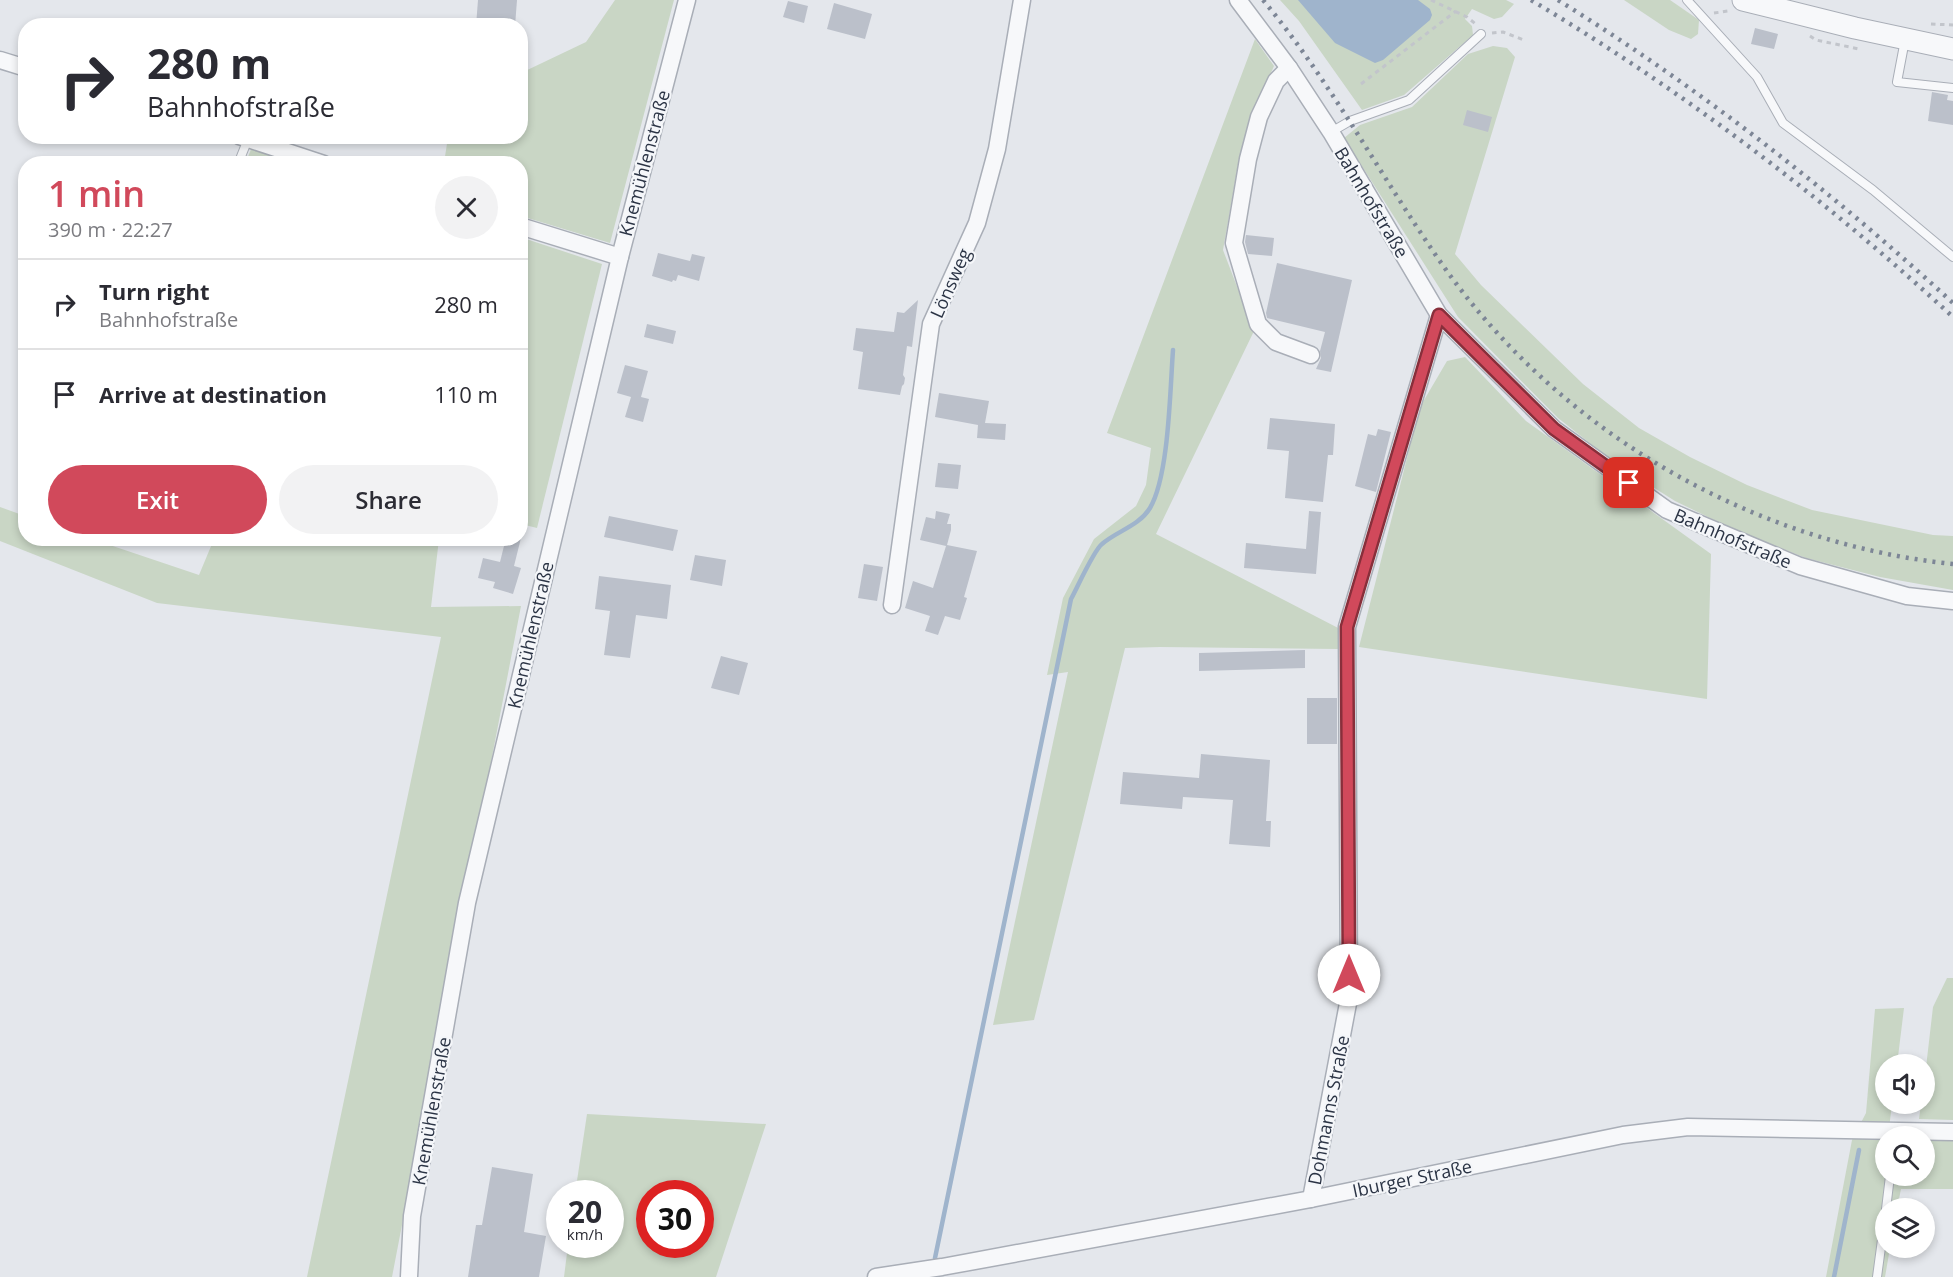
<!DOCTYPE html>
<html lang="en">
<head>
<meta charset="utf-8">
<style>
  body { margin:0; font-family:"Open Sans",sans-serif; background:#f2f2f3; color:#2b2b33; height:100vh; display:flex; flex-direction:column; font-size:22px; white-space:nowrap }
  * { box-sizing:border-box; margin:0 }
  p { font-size:20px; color:#7c7c81 }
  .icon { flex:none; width:33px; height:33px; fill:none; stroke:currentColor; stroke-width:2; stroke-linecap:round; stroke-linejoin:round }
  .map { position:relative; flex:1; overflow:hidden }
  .details { position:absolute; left:18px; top:156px; width:510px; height:390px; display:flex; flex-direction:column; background:#fff; border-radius:24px; box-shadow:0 3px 9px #0003 }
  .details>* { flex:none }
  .guide { position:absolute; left:18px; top:18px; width:510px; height:126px; border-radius:24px; box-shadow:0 3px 9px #0003; background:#fff; color:#2b2b33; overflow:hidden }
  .buttons { position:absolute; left:1875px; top:1054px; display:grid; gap:12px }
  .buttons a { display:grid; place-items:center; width:60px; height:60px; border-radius:50%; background:#fff; box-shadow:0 3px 9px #0003; font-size:30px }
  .speed { position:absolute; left:546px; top:1180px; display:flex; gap:12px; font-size:30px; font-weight:700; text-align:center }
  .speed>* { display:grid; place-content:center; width:78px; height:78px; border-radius:50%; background:#fff; box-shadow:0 3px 9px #0003; line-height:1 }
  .speed small { font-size:15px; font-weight:400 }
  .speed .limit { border:9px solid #d22; background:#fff; color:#111 }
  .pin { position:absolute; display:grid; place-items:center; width:51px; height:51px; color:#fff; margin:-26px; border-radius:12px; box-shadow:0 3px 9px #0006 }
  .me { position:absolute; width:66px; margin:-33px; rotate:0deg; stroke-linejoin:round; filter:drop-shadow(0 0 4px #0008) }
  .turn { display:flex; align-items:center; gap:21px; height:126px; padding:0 30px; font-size:27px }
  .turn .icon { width:78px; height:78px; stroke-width:2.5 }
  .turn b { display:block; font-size:42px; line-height:51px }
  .round { display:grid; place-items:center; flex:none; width:63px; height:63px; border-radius:32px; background:#f2f2f3 }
  .summary { display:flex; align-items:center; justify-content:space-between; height:102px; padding:0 30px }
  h1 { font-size:36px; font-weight:600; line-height:45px; color:#d1495b }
  .primary-button { display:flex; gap:12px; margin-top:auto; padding:12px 30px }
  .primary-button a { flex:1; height:69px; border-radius:36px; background:#d1495b; color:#fff; font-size:24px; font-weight:600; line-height:69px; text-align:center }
  .primary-button a+a { background:#f2f2f3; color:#2b2b33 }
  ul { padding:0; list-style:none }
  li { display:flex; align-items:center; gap:18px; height:90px; padding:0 30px; border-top:2px solid #e1e1e2 }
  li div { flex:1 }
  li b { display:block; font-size:22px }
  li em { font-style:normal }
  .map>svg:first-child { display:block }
  .green { fill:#c9d6c5; fill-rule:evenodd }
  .water { fill:#9fb4cc }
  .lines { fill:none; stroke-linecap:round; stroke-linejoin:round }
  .stream { stroke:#9fb4cc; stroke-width:4.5 }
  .building { fill:#bbc0ca }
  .service-casing { stroke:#a9aeb7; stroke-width:10 }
  .minor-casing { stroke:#a9aeb7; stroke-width:19 }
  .tertiary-casing { stroke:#a9aeb7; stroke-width:23 }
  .path { stroke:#c2c5cb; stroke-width:3; stroke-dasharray:4.5 4.5; stroke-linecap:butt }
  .service { stroke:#f7f8fa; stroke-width:8 }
  .minor { stroke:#f7f8fa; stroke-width:16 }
  .tertiary { stroke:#f7f8fa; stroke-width:21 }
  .rail { stroke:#7d8696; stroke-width:4.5; stroke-dasharray:3 6; stroke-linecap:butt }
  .route-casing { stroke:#882f3b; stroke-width:15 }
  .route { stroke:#d1495b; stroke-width:10 }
  .labels { text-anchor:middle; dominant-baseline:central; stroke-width:4.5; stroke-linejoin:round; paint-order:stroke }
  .street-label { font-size:18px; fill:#2b3445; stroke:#f4f6f9 }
</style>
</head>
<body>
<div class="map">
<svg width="1953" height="1277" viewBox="0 0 1953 1277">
  <rect width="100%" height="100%" fill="#e4e7ec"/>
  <g class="green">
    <polygon points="615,0 674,0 610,243 521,216 520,164 444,163 448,137 520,136 521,73 586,42"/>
    <polygon points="1280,0 1506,0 1514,4 1502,17 1494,19 1472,9 1465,19 1472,26 1473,35 1404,95 1362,110 1299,21"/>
    <polygon points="1624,0 1670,0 1699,20 1698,34 1691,39 1669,30"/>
    <polygon points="1255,39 1274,66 1252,116 1239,159 1223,250 1254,331 1156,534 1342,630 1338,649 1160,647 1125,648 1034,1020 993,1025 1068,672 1047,675 1063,598 1094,539 1136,506 1146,485 1151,448 1107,433"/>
    <polygon points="1493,46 1507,48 1515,57 1455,254 1481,285 1583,384 1639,428 1690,457 1747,485 1812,510 1933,535 1953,536 1953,590 1880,577 1806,558 1737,531 1675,501 1615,463 1558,418 1458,317 1344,138 1360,125 1412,107 1468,54"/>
    <polygon points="252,147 302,164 245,164"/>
    <polygon points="520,237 602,264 537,528 521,524"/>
    <polygon points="1465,357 1526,421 1711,554 1707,699 1359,647 1420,407 1447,361"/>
    <polygon points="0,507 25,516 26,538 92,539 199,575 214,539 439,539 431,607 521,606 392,1277 307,1277 441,637 157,603 0,541"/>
    <polygon points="1947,978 1953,978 1953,1120 1919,1119 1921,1104 1924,1104 1925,1076 1933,1007"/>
    <polygon points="1904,1008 1897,1065 1886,1065 1886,1104 1892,1104 1888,1137 1886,1137 1886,1176 1924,1176 1925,1140 1953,1141 1953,1189 1901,1189 1897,1209 1886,1209 1886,1248 1890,1248 1885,1277 1826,1277 1852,1140 1866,1113 1875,1009"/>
    <path d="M587,1114L766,1124L716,1277H564L568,1245H610V1194H575ZM650,1194H700V1245H650Z"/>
  </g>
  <polygon class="water" points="1298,0 1418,0 1430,9 1432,15 1430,20 1383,60 1375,63 1335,43"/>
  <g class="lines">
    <g class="stream">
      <path d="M935,1258L1071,599C1077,588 1094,550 1102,544C1117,531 1139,526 1150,508C1169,476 1170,390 1173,350"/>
      <polyline points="1834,1277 1859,1150"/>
    </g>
  </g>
  <g class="building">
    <polygon points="478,0 517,0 515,26 476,26"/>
    <polygon points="788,1 808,6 804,23 783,17"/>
    <polygon points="834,3 872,14 865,39 827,29"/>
    <polygon points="1755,28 1778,34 1774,49 1751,44"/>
    <polygon points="1932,92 1948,95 1947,100 1953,101 1953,125 1928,121"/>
    <polygon points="1467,110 1492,117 1488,132 1463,125"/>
    <polygon points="1246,235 1274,238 1272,256 1248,254 1245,242"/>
    <polygon points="658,253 690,261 692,254 705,257 699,281 678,275 676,281 673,280 672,282 652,276"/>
    <polygon points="1277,263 1352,280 1331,372 1316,369 1321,358 1320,351 1325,332 1267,318 1266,313"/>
    <polygon points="918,300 912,347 907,346 903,375 905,378 904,384 902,386 900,395 858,389 863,352 853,350 856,328 894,332 897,312 904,313"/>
    <polygon points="647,324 676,331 673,344 644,337"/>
    <polygon points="625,365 648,371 641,397 649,399 643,422 625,417 631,397 617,393"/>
    <polygon points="939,393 989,401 985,423 1006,424 1005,440 977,438 978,425 935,417"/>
    <polygon points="1270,418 1335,424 1333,455 1328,455 1323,502 1285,498 1289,451 1267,449"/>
    <polygon points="1378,429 1391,432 1376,492 1355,486 1368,434 1376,436"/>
    <polygon points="938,463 961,465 958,489 935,487"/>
    <polygon points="936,511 950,514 947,524 951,524 951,530 947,545 977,551 964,597 967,598 960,620 945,616 938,635 925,631 930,616 905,608 913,581 933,588 946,546 920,540 926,517 935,519"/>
    <polygon points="1309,511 1321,512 1316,574 1244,568 1246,543 1306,549"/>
    <polygon points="609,516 678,530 673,551 604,537"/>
    <polygon points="506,538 521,538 514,566 521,568 513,594 493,588 495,582 478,578 483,558 500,562"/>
    <polygon points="695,555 726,560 722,586 690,580"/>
    <polygon points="864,564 883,567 877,601 858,598"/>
    <polygon points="599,576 671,585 667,619 636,615 630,658 604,655 610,611 595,609"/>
    <polygon points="1305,650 1305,668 1199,671 1199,653"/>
    <polygon points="721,656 748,663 739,695 711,688"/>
    <rect x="1307" y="698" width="30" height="46"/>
    <polygon points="1201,754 1270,760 1266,821 1271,821 1270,847 1229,844 1233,800 1183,797 1182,809 1120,804 1123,772 1199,778"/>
    <polygon points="492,1167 533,1174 524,1232 546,1236 539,1277 468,1277 476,1225 482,1225"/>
  </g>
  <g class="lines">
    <g class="service-casing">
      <g id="service">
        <polyline points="1687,0 1757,77 1783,123 1873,190 1953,257"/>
        <polyline points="1905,40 1897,82 1953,88"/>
        <polyline points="1331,132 1350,121 1409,100 1481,34"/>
        <polyline points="238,164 248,139"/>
        <polyline points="1886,1209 1890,1176"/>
        <polyline points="1877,1277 1886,1210"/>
      </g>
    </g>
    <g class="minor-casing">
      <g id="minor">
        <polyline points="1238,0 1289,68 1331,132 1439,315 1554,429 1667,510 1800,566 1907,596 1953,601"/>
        <polyline points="0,60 26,68"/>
        <polyline points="1289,68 1276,81 1259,117 1248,159 1234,243 1258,324 1276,342 1311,355"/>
        <polyline points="239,136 324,164"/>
        <polyline points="520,226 620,257"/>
        <polyline points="892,605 931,324 977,223 997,149 1022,0"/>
        <polyline points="1311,1199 1349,998 1347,627 1439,315"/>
        <polyline points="409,1277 412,1216 467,903 620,257 687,0"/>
        <polyline points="876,1277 942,1267 1311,1199 1623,1135 1688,1127 1953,1132"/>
      </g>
    </g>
    <g class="tertiary-casing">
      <polyline id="tertiary" points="1743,0 1855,28 1953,49"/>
    </g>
    <g class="path">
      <polyline points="1431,0 1467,17 1477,25"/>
      <polyline points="1714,13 1728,11"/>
      <polyline points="1931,24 1953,25"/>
      <polyline points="1492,33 1503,32 1524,40"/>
      <polyline points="1810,36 1816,40 1859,49"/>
      <polyline points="1361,84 1456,11"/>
    </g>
    <use href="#service" class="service"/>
    <use href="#minor" class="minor"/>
    <use href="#tertiary" class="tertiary"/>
    <g class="rail">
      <path d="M1263,0C1332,83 1382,179 1444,267C1561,432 1751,543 1953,564"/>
      <path d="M1531,0C1683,91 1823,197 1953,317"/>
      <path d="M1558,0C1699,88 1830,190 1953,303"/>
    </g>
  </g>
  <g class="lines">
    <g class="route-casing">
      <polyline id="route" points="1349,975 1347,627 1439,315 1554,429 1629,483"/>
    </g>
    <use href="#route" class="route"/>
  </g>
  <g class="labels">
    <g class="street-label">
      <text transform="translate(644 163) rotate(-75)">Knemühlenstraße</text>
      <text transform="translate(1372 202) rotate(59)">Bahnhofstraße</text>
      <text transform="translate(950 283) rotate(-66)">Lönsweg</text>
      <text transform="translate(1733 538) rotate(23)">Bahnhofstraße</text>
      <text transform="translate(530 635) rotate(-77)">Knemühlenstraße</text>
      <text transform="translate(1328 1110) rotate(-79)">Dohmanns Straße</text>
      <text transform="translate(431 1111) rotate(-80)">Knemühlenstraße</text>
      <text transform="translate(1412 1178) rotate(-12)">Iburger Straße</text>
    </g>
  </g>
</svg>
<div class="buttons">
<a><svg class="icon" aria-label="sound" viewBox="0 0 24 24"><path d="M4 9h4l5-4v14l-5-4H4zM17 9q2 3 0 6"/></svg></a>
<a><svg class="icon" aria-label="search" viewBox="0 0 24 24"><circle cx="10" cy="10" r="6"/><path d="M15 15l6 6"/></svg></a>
<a><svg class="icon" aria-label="layers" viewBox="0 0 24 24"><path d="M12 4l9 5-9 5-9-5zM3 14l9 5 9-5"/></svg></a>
</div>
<div class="speed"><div>20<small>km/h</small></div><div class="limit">30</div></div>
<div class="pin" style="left:1629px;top:483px;background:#d93025"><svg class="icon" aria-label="arrive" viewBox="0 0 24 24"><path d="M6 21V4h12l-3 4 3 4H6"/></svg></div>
<svg class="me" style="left:1349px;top:975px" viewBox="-20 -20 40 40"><circle r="19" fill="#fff"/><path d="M0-13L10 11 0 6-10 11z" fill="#d1495b"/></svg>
<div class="guide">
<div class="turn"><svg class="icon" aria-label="right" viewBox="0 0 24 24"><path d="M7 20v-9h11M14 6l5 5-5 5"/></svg><div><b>280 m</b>Bahnhofstraße</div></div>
</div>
<section class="details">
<div class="summary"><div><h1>1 min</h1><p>390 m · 22:27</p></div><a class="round"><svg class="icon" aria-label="close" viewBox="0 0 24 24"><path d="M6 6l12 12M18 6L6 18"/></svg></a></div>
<ul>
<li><svg class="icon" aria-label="right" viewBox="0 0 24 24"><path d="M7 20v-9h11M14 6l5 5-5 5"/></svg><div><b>Turn right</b><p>Bahnhofstraße</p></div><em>280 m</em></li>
<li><svg class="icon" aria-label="arrive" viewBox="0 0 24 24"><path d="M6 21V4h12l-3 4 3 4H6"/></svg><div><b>Arrive at destination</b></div><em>110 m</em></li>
</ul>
<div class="primary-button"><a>Exit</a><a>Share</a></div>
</section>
</div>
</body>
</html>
